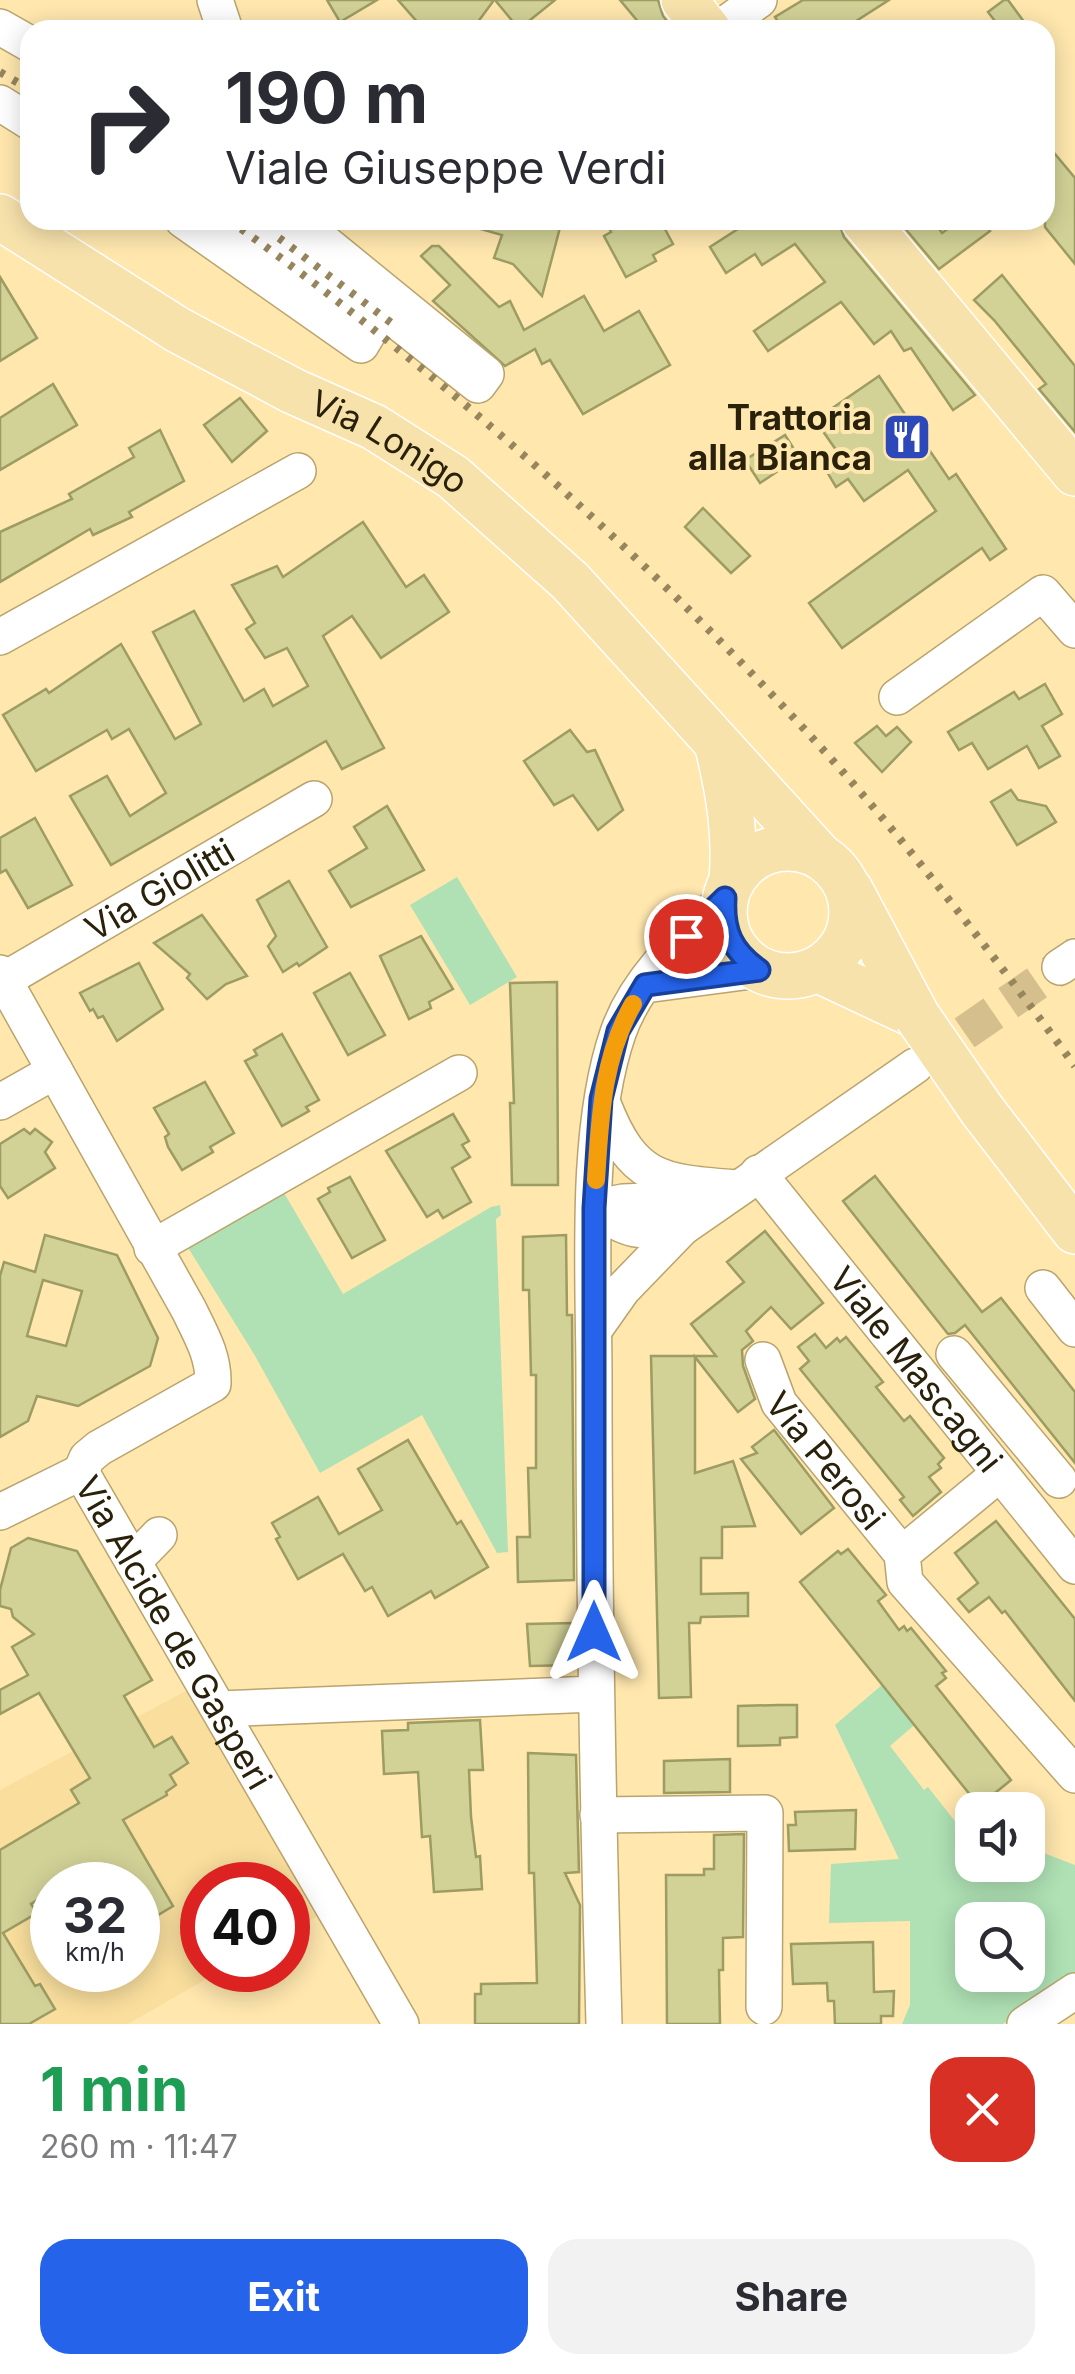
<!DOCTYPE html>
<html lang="en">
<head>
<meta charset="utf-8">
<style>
  body { margin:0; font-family:Inter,sans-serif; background:#f2f2f3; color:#2b2b33; height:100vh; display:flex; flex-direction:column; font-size:38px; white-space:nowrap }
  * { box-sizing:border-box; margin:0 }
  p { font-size:32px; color:#7c7c81 }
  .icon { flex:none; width:55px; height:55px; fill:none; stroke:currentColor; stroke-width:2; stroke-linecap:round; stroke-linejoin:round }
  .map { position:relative; height:2024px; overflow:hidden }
  .side { display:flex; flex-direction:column; background:#fff; flex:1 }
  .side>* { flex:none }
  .top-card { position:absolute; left:20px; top:20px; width:1035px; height:210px; border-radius:30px; box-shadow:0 5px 25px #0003; background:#fff; color:#2b2b33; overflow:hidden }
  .fabs { position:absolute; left:955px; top:1792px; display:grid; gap:20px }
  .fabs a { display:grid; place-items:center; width:90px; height:90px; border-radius:20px; background:#fff; box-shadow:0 5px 25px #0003; font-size:50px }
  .speed { position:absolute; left:30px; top:1862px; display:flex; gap:20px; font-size:50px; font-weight:700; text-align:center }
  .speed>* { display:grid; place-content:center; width:130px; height:130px; border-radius:50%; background:#fff; box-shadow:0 5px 25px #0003; line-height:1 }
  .speed small { font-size:25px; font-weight:400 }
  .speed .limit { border:15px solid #d22; background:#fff; color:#111 }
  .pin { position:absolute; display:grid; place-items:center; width:85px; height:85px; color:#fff; margin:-42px; border:5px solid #fff; border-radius:50%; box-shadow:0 2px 10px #0007 }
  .me { position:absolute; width:110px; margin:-55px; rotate:0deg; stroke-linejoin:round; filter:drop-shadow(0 0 8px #0008) }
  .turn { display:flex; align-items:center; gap:35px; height:210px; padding:0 40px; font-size:45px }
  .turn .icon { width:130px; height:130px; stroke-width:2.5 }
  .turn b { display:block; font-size:70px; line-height:85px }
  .round { display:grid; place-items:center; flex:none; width:105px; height:105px; border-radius:30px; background:#f2f2f3 }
  .summary { display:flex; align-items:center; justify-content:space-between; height:170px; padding:0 40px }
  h1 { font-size:60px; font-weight:700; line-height:75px; color:#1e9e55 }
  .action { display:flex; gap:20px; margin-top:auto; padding:20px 40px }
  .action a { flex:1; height:115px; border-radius:30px; background:#2563eb; color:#fff; font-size:40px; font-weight:700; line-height:115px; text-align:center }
  .action a+a { background:#f2f2f3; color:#2b2b33 }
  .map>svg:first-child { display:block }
  .built { fill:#f9de9d; fill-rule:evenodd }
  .green { fill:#afe1b4; fill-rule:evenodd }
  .building { fill:#d2d297; stroke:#9c9c63; stroke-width:2.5; fill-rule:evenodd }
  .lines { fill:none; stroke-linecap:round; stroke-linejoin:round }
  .minor-tunnel { stroke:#d4bf8d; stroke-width:35; stroke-dasharray:35 18; stroke-linecap:butt }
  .minor-casing { stroke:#baa46d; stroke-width:38 }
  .major-casing { stroke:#fff; stroke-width:48 }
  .minor { stroke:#fff; stroke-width:35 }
  .major { stroke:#f7e2ac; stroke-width:45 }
  .rail { stroke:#96855d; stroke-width:8; stroke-dasharray:5 10; stroke-linecap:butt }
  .major-bridge-casing { stroke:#fff; stroke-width:48; stroke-linecap:butt }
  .major-bridge { stroke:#f7e2ac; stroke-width:45 }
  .route-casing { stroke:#184099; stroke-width:25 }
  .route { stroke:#2563eb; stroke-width:18 }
  .slow { stroke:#f59e0b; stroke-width:18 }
  .labels { text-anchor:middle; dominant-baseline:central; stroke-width:8; stroke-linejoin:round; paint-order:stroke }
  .poi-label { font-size:35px; font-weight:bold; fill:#2a210b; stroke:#ffe7ae; text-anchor:end }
  .street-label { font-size:35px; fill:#2a210b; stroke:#ffe7ae }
</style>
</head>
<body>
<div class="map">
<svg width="1075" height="2024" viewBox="0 0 1075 2024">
  <rect width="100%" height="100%" fill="#ffe7ae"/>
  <path class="built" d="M186,1691L319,1915L288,1933V1885H202V1970H222L128,2024H0V1790ZM52,1885H138V1970H52Z"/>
  <g class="green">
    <polygon points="457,877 517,977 470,1005 410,905"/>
    <polygon points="280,1186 343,1294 491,1207 500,1205 501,1215 496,1219 508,1552 497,1553 422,1415 320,1473 254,1354 187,1246"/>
    <path d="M883,1684L919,1721L890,1746L924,1790L928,1787L969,1839L972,1836V1865H1028V1847L1075,1865V1978L1003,2024H902L910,2005V1921L829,1923L831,1864L899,1859L835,1725ZM972,1920H1028V1975H972Z"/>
  </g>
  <g class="building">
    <polygon points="327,0 377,0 340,22"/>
    <polygon points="398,0 494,0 472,30 418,30 419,24"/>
    <polygon points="495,0 555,0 519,29"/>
    <polygon points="620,0 658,0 663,16 674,30 645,30"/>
    <polygon points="803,0 889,0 842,30 783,30 775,17"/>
    <polygon points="1004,0 1008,0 1030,30 1002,30 988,12"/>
    <polygon points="1045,142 1075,178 1075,264 1045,227"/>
    <polygon points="467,220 562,220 542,296 513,264 494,258 502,235 467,225"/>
    <polygon points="605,220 660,220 673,244 653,255 656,261 626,277 604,236 611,232"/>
    <polygon points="752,220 838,220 844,237 975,395 953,410 911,348 904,351 891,331 874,344 841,302 768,351 754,331 825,282 795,244 762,265 755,254 726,273 710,247"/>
    <polygon points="898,220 933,220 942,233 960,220 981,220 990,231 939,269"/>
    <polygon points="432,246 439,246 499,307 510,301 524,330 584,296 604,331 639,311 670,365 583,414 550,360 542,364 535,349 505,366 433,301 450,285 421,256"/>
    <polygon points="1002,275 1075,366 1075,432 1039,389 1046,384 994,320 974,300"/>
    <polygon points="0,277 37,338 0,361"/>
    <polygon points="879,376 949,479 956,474 1006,549 990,560 982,548 842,648 809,603 936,511 908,470 864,501 848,479 836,487 827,472 841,457 815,420"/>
    <polygon points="53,384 77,425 0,470 0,418"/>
    <polygon points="240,398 267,431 232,462 204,425"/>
    <polygon points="160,430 184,481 129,512 132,517 93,535 90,529 0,582 0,532 72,499 69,494 134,457 129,448"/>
    <polygon points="785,435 799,457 760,483 745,460"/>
    <polygon points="703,508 750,556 731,573 685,527"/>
    <polygon points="363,522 406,587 424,575 449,612 381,658 352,616 323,636 384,748 342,769 326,741 111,865 70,796 107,776 130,816 166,793 129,729 112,739 107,730 36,771 3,715 46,689 49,693 121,644 175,739 201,724 153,632 194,611 244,701 264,689 273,706 308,686 287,648 265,658 246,629 255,623 232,585 277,566 283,577"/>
    <polygon points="1045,684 1062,714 1042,726 1060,756 1039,768 1027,746 988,769 972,743 959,750 948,732 1014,692 1019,699"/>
    <polygon points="877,726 886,736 897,727 911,742 882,772 855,743"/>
    <polygon points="570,730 587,752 595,750 623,810 598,830 573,795 554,805 524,761"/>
    <polygon points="1011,790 1018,800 1046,806 1056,822 1017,845 991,802"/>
    <polygon points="387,806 424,870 351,907 329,871 367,848 354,827"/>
    <polygon points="35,818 72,885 28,908 6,870 0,873 0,838"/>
    <polygon points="289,881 327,947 299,966 297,963 283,972 268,946 276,936 257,900"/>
    <polygon points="202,915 247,976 226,984 207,999 187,978 190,974 154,943"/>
    <polygon points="421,936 453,989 429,1002 431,1008 409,1019 380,956"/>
    <polygon points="139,963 163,1009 117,1041 103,1016 98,1018 93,1009 90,1011 80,993"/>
    <polygon points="350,973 385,1035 348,1055 314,993"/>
    <polygon points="557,982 558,1185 512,1185 510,1103 514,1103 510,983"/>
    <polygon points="282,1034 319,1100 306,1107 309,1111 282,1126 245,1061 257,1055 254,1050"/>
    <polygon points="205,1082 234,1133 210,1147 213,1152 182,1170 168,1147 165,1137 169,1134 154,1108"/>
    <polygon points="453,1114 469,1141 462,1145 470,1157 452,1168 471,1202 443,1218 438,1210 427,1217 386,1151"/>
    <polygon points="24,1129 30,1134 35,1129 52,1142 45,1152 55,1168 8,1198 0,1186 0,1144"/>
    <polygon points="875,1176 982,1312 1001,1298 1075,1392 1075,1463 965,1325 955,1333 948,1334 843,1201"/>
    <polygon points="350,1177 385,1240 352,1258 318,1199 330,1192 328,1188"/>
    <polygon points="765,1231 823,1303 791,1329 771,1307 746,1331 753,1341 742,1350 743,1366 755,1399 738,1412 695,1357 695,1473 733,1461 755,1526 722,1527 722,1558 701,1558 701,1594 748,1593 748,1616 701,1617 700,1623 689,1623 691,1697 659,1698 651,1356 716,1356 691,1324 744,1282 727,1262"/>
    <path d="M45,1235L117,1255L158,1338L150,1366L78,1406L37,1396L28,1421L0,1437V1276L4,1262L35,1272ZM43,1280L82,1291L66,1346L27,1336Z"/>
    <polygon points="566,1235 567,1315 572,1315 574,1580 518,1582 517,1537 530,1537 528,1468 536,1468 536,1375 531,1375 529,1290 523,1290 523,1237"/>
    <polygon points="815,1334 826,1348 837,1338 840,1342 846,1337 883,1382 876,1387 904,1421 910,1416 944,1458 938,1464 941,1468 929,1477 941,1492 913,1516 900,1500 904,1497 800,1369 809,1361 798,1347"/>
    <polygon points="774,1430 834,1508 801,1534 741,1459 757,1453 752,1447"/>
    <polygon points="408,1440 457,1524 461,1521 488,1567 435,1598 431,1591 388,1616 372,1587 365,1591 343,1554 298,1579 276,1539 280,1537 272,1523 318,1497 339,1534 382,1510 358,1469"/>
    <polygon points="996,1521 1075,1619 1075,1701 1005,1611 1002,1613 989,1597 969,1612 958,1599 978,1583 955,1553"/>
    <polygon points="28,1538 77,1551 152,1680 124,1696 154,1747 172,1737 188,1763 170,1775 176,1785 166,1792 167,1795 123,1820 173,1906 138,1927 138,1885 90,1885 83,1873 63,1885 52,1885 52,1891 31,1904 37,1913 3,1933 35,1986 40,1984 55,2009 29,2024 0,2024 0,1850 79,1803 71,1790 90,1778 39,1693 0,1714 0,1690 28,1675 12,1647 34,1634 13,1617 11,1609 0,1606 0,1590 11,1548"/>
    <polygon points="848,1549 886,1595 878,1601 899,1630 904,1626 907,1631 911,1628 946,1671 942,1673 946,1678 936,1686 1011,1780 979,1806 800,1582 838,1551 841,1554"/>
    <polygon points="574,1623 575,1665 530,1666 527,1624"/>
    <polygon points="779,1705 797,1705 797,1737 780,1738 780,1745 738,1746 738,1706"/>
    <polygon points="480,1720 483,1770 469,1770 471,1817 476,1857 480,1856 482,1889 434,1892 430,1836 422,1837 418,1772 384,1774 382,1731 408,1730 408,1723"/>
    <polygon points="528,1753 576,1755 579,1872 565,1873 580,1905 579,2024 475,2024 475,1994 481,1994 481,1984 537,1983 534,1873 529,1873"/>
    <polygon points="730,1759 730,1792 664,1793 664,1761"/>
    <polygon points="856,1810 855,1849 789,1851 788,1825 796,1825 795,1812"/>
    <polygon points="744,1834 743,1937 723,1938 723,1970 719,1970 720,2024 667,2024 666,1875 704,1875 704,1869 714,1869 714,1835"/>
    <polygon points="873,1942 874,1992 894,1991 893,2016 881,2016 881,2024 835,2024 834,2001 828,2001 827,1983 793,1984 791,1944"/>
  </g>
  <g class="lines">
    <polyline class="minor-tunnel" points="921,1063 1060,967"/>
    <g class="minor-casing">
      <g id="minor">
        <polyline points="215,0 225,30"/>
        <polyline points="0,27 30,44"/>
        <polyline points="717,30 759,0"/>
        <polyline points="0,103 30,122"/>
        <polyline points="183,220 361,345 370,330 220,220"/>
        <polyline points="263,220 335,272 478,385 486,374 297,220"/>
        <polyline points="0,637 298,471"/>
        <polyline points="897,697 1043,593 1075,630"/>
        <polyline points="1060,967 1075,957"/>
        <path id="s1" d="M0,973L189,1310C201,1335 214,1356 213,1384L99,1448L87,1458L81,1472L401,2024"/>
        <path id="s2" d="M4,980L314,799"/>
        <polyline points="645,985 759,970"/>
        <polyline points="0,1102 55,1071"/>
        <path d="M603,1104C633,1181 660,1182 737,1188"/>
        <path id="s3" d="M758,1173L1075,1566"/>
        <path d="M594,1208C631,1233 638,1232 682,1228L915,1066"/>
        <polyline points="594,1208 623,1202 697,1199"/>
        <polyline points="152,1248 459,1073"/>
        <polyline points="1043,1288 1075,1329"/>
        <polyline points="594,1330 623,1289 682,1228"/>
        <polyline points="954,1354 1059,1480"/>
        <path id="s4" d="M763,1360L779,1403L902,1554"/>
        <polyline points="999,1474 902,1554 905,1582 1075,1775"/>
        <polyline points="0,1512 81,1472"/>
        <polyline points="133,1562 159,1535"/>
        <polyline points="219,1709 595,1694"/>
        <polyline points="598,1815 765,1813 764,2007"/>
        <path d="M604,2024C598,1809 594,1595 594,1380C594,1276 584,1131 618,1033C637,978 684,937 725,898"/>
        <polyline points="1025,2024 1075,1991"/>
      </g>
    </g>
    <g class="major-casing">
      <g id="major">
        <polyline points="684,0 708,30"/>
        <path id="s5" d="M0,217L178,330L293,391L374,427L453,477L570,581L818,854"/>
        <polyline points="864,220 1075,473"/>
        <path d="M718,747C729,793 736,833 732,881"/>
        <circle cx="788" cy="912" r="64"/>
        <polyline points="850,890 917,1016"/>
        <polyline points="819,970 917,1016"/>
        <polyline points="982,1110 1075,1231"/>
      </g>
    </g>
    <use href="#minor" class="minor"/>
    <use href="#major" class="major"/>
    <g class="rail">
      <polyline points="0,72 30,90"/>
      <path d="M229,220C438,371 630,541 805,730C902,835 990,951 1075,1066"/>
      <polyline points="279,238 398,328"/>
    </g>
    <g class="major-bridge-casing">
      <polyline id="major-bridge" points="917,1016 982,1110"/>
    </g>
    <use href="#major-bridge" class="major-bridge"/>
  </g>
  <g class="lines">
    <g class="route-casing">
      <path id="route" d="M594,1632V1208L601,1099L618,1031L645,985L759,970C732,951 723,931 725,898L686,936"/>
    </g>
    <use href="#route" class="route"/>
    <path class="slow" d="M596,1180C600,1119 602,1059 633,1004"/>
  </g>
  <defs>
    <g id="restaurant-square" transform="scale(2.5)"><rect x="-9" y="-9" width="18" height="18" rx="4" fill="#2d48b9" stroke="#ffe7ae"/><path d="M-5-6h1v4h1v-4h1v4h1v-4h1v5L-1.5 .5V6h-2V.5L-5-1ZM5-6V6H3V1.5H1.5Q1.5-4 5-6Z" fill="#fff"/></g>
  </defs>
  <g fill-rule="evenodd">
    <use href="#restaurant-square" x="907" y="437"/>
  </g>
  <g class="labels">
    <g class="poi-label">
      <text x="872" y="417">Trattoria<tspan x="872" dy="40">alla Bianca</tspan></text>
    </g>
    <g class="street-label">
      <text stroke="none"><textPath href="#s5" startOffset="450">Via Lonigo</textPath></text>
      <text stroke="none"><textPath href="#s2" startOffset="180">Via Giolitti</textPath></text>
      <text stroke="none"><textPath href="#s3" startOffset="252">Viale Mascagni</textPath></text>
      <text stroke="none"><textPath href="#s4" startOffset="120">Via Perosi</textPath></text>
      <text stroke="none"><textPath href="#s1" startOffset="812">Via Alcide de Gasperi</textPath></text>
    </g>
  </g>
</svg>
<div class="fabs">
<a><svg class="icon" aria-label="sound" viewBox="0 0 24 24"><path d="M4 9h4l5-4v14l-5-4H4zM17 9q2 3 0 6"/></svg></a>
<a><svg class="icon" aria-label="search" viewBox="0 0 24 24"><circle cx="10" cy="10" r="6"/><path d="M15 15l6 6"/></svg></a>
</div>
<div class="speed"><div>32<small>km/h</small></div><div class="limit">40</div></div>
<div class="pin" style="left:686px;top:936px;background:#d93025"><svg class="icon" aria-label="arrive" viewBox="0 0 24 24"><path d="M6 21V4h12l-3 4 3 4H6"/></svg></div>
<svg class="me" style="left:594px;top:1632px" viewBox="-20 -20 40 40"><path d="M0-17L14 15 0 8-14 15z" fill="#2563eb" stroke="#fff" stroke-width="4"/></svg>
<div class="top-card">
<div class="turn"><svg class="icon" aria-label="right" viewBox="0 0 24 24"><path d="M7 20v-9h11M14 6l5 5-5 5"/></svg><div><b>190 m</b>Viale Giuseppe Verdi</div></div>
</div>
</div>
<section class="side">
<div class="summary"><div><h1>1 min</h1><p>260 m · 11:47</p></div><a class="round" style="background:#d93025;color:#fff"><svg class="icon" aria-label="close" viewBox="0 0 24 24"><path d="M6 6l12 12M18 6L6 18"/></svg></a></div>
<div class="action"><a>Exit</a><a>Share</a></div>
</section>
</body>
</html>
